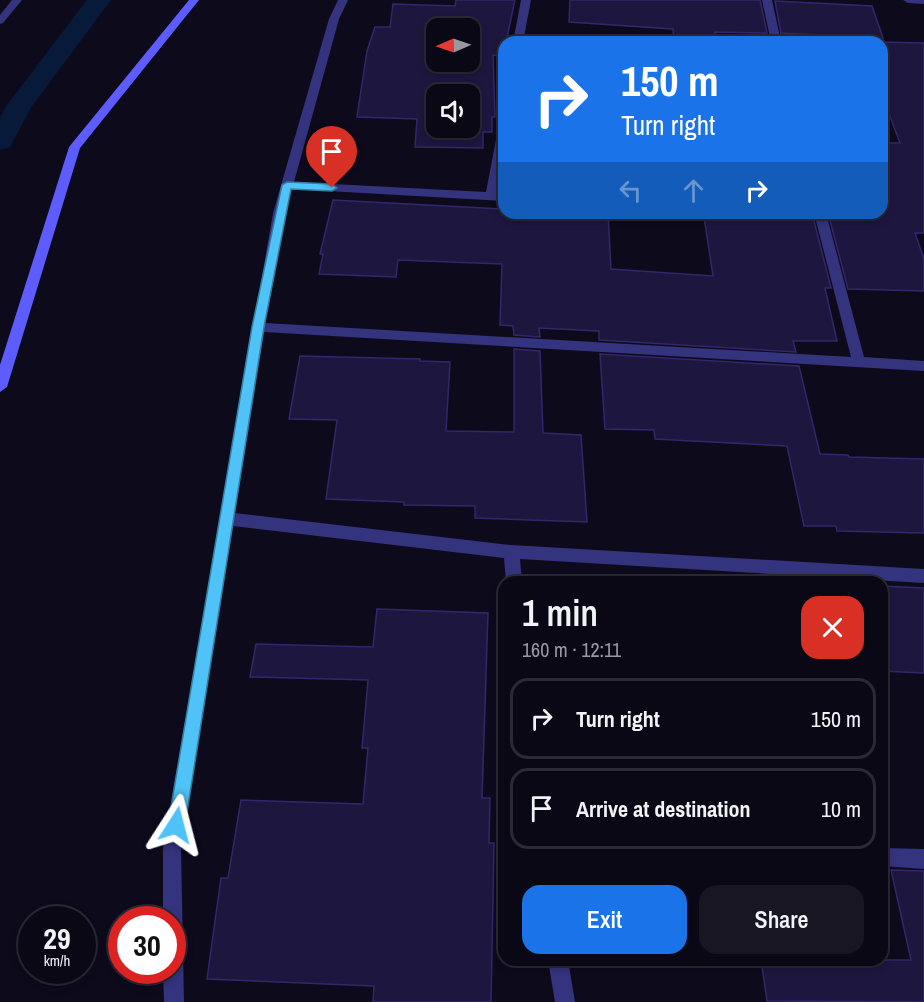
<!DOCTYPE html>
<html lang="en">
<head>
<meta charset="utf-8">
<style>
  body { margin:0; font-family:"Archivo Narrow",sans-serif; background:#181622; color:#f1f3f6; height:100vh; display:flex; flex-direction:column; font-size:22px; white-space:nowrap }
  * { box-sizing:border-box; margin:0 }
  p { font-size:20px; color:#999aa0 }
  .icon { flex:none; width:33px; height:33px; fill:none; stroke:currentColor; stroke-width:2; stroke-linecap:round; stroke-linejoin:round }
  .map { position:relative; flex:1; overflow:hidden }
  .sheet { position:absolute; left:498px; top:576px; width:390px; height:390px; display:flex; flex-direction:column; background:#0a0815; border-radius:18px; box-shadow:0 3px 9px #0003,0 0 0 2px #2a2934 }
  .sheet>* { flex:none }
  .banner { position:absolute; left:498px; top:36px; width:390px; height:183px; border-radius:18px; box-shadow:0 3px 9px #0003,0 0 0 2px #2a2934; background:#1a73e8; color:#fff; overflow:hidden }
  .needle { width:39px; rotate:268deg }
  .buttons { position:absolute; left:426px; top:18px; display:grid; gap:12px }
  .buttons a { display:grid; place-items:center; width:54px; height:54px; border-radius:12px; background:#0a0815; box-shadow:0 3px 9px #0003,0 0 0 2px #2a2934; font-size:30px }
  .speed { position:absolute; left:18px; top:906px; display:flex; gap:12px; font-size:30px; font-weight:700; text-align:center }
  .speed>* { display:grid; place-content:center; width:78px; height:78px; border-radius:50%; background:#0a0815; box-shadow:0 3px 9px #0003,0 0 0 2px #2a2934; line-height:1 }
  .speed small { font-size:15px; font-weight:400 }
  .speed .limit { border:9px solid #d22; background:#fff; color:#111 }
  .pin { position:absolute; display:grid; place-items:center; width:51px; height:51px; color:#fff; margin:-62px -26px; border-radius:50% 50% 50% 0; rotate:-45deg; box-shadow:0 0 6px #0007 }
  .pin .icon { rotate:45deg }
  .me { position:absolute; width:66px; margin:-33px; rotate:9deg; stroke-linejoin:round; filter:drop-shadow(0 0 4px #0008) }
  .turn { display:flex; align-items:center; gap:21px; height:126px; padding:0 24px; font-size:27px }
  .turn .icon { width:78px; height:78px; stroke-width:2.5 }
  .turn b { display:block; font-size:42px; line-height:51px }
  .lanes { display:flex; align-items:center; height:57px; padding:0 24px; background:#0003; justify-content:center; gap:30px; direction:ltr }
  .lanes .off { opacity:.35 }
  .round { display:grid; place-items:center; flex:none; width:63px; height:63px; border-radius:18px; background:#181622 }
  .headline { display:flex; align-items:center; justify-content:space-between; height:102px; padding:0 24px }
  h1 { font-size:36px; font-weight:600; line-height:45px }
  .button { display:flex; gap:12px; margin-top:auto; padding:12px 24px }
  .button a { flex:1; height:69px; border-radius:18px; background:#1a73e8; color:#fff; font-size:24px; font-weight:600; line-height:69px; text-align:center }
  .button a+a { background:#181622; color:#f1f3f6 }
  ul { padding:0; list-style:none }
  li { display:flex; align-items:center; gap:18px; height:81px; margin:0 12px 9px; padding:0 12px; border:3px solid #2a2934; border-radius:18px }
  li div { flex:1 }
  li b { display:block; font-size:22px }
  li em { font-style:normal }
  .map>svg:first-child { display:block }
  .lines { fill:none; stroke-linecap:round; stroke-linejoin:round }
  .canal { fill:#071a39; fill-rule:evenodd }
  .building { fill:#1d163e; stroke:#33276b; stroke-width:1.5; fill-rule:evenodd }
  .lane { fill:#34337d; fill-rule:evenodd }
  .street { fill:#34337d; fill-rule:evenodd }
  .secondary { fill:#5d5cff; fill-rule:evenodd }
  .route { fill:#4fc3f7; stroke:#337fa1; stroke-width:1.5 }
</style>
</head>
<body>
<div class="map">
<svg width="924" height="1002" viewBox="0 0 924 1002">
  <rect width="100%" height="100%" fill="#0d0a1c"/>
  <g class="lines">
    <polygon class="canal" points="87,0 111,0 32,106 10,147 0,150 0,117 7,105"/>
  </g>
  <g class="building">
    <path d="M456,0H515L506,42H504V56L493,55L495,117H492V132H483V148L415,147L417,119L357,117L367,51L375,27H390L393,4L455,6ZM436,28H470V62H436ZM436,94H470V128H436Z"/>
    <polygon points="570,0 760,0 767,33 715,32 716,42 674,42 673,29 569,22"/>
    <polygon points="775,1 872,6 883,38 781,33"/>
    <polygon points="882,42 924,43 924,233 915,233 924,259 924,291 848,289 828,213 882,213 882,143 900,143 882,95"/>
    <polygon points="333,200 502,209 501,213 608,213 611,269 713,276 704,217 740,218 741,213 812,213 831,288 825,288 837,341 793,341 796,352 599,340 599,331 539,328 540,337 514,335 513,326 500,325 502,264 398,260 396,277 319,274 323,254 320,254"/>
    <polygon points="514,349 540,351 543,433 581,435 587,522 475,518 475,506 404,505 404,502 326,499 337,420 289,419 300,356 420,359 420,361 450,362 446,431 514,432"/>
    <polygon points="600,354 799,366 820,454 848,455 849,457 924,459 924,533 837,531 836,526 804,526 787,446 655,439 654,430 605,429"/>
    <polygon points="882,586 924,588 924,673 882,671"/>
    <polygon points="377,609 488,613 482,798 490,798 489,843 494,843 491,1002 373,1002 374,986 207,979 221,878 228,878 241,800 363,804 368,748 362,748 368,680 250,677 256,644 373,647"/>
    <polygon points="891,870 924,871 924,1002 767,1001 761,960 911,960"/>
  </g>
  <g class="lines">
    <polygon class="lane" points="12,0 22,0 3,23 0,24 0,15"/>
    <g class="street">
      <polygon points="338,0 348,0 339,19 294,182 486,192 499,124 504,121 504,155 498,193 504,193 504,201 292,189 285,213 265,323 851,357 814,213 826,213 864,357 924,361 924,371 264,332 235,513 511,545 924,569 924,583 520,559 522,582 506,582 504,558 233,526 181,848 184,1002 164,1002 163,970 172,970 172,920 163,920 163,848 273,213 329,19"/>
      <polygon points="521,0 531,0 523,42 513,42"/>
      <polygon points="762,0 772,0 781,42 771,42"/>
      <polygon points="903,0 924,0 924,4 908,3"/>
      <polygon points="882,848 924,849 924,869 882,866"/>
      <polygon points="548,960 568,960 575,1002 555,1002"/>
    </g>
    <polygon class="secondary" points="189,0 199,0 80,148 7,387 0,392 0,365 69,147"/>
  </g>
  <polygon class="route" points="287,182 332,184 337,188 332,191 291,189 264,327 185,825 182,831 176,833 170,831 168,825 252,327 282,185"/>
</svg>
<div class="buttons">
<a><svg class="needle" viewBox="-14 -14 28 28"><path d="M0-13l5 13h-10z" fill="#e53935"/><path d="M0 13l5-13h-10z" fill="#999aa0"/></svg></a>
<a><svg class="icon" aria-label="sound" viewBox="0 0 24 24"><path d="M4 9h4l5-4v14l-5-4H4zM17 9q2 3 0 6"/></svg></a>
</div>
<div class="speed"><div>29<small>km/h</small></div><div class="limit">30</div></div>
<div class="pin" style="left:332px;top:188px;background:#d93025"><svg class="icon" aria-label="arrive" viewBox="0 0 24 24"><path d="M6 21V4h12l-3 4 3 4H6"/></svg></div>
<svg class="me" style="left:176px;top:825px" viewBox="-20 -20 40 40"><path d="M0-17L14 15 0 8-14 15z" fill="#4fc3f7" stroke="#fff" stroke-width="4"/></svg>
<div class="banner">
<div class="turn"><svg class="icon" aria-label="right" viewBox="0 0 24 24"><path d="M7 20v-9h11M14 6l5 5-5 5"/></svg><div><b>150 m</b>Turn right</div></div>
<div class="lanes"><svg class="icon off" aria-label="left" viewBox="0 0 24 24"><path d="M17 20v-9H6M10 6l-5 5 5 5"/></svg><svg class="icon off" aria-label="ahead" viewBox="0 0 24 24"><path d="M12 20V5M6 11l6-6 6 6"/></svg><svg class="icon" aria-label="right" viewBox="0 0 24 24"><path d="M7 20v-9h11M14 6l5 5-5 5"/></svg></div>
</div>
<section class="sheet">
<div class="headline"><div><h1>1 min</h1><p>160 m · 12:11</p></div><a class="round" style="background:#d93025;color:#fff"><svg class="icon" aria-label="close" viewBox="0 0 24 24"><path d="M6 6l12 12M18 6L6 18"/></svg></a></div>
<ul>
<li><svg class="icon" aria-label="right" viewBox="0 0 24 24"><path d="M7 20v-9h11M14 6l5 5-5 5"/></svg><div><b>Turn right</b></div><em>150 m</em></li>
<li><svg class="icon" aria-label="arrive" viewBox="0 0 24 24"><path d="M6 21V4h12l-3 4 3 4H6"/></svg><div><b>Arrive at destination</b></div><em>10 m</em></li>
</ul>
<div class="button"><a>Exit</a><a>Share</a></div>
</section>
</div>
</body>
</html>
